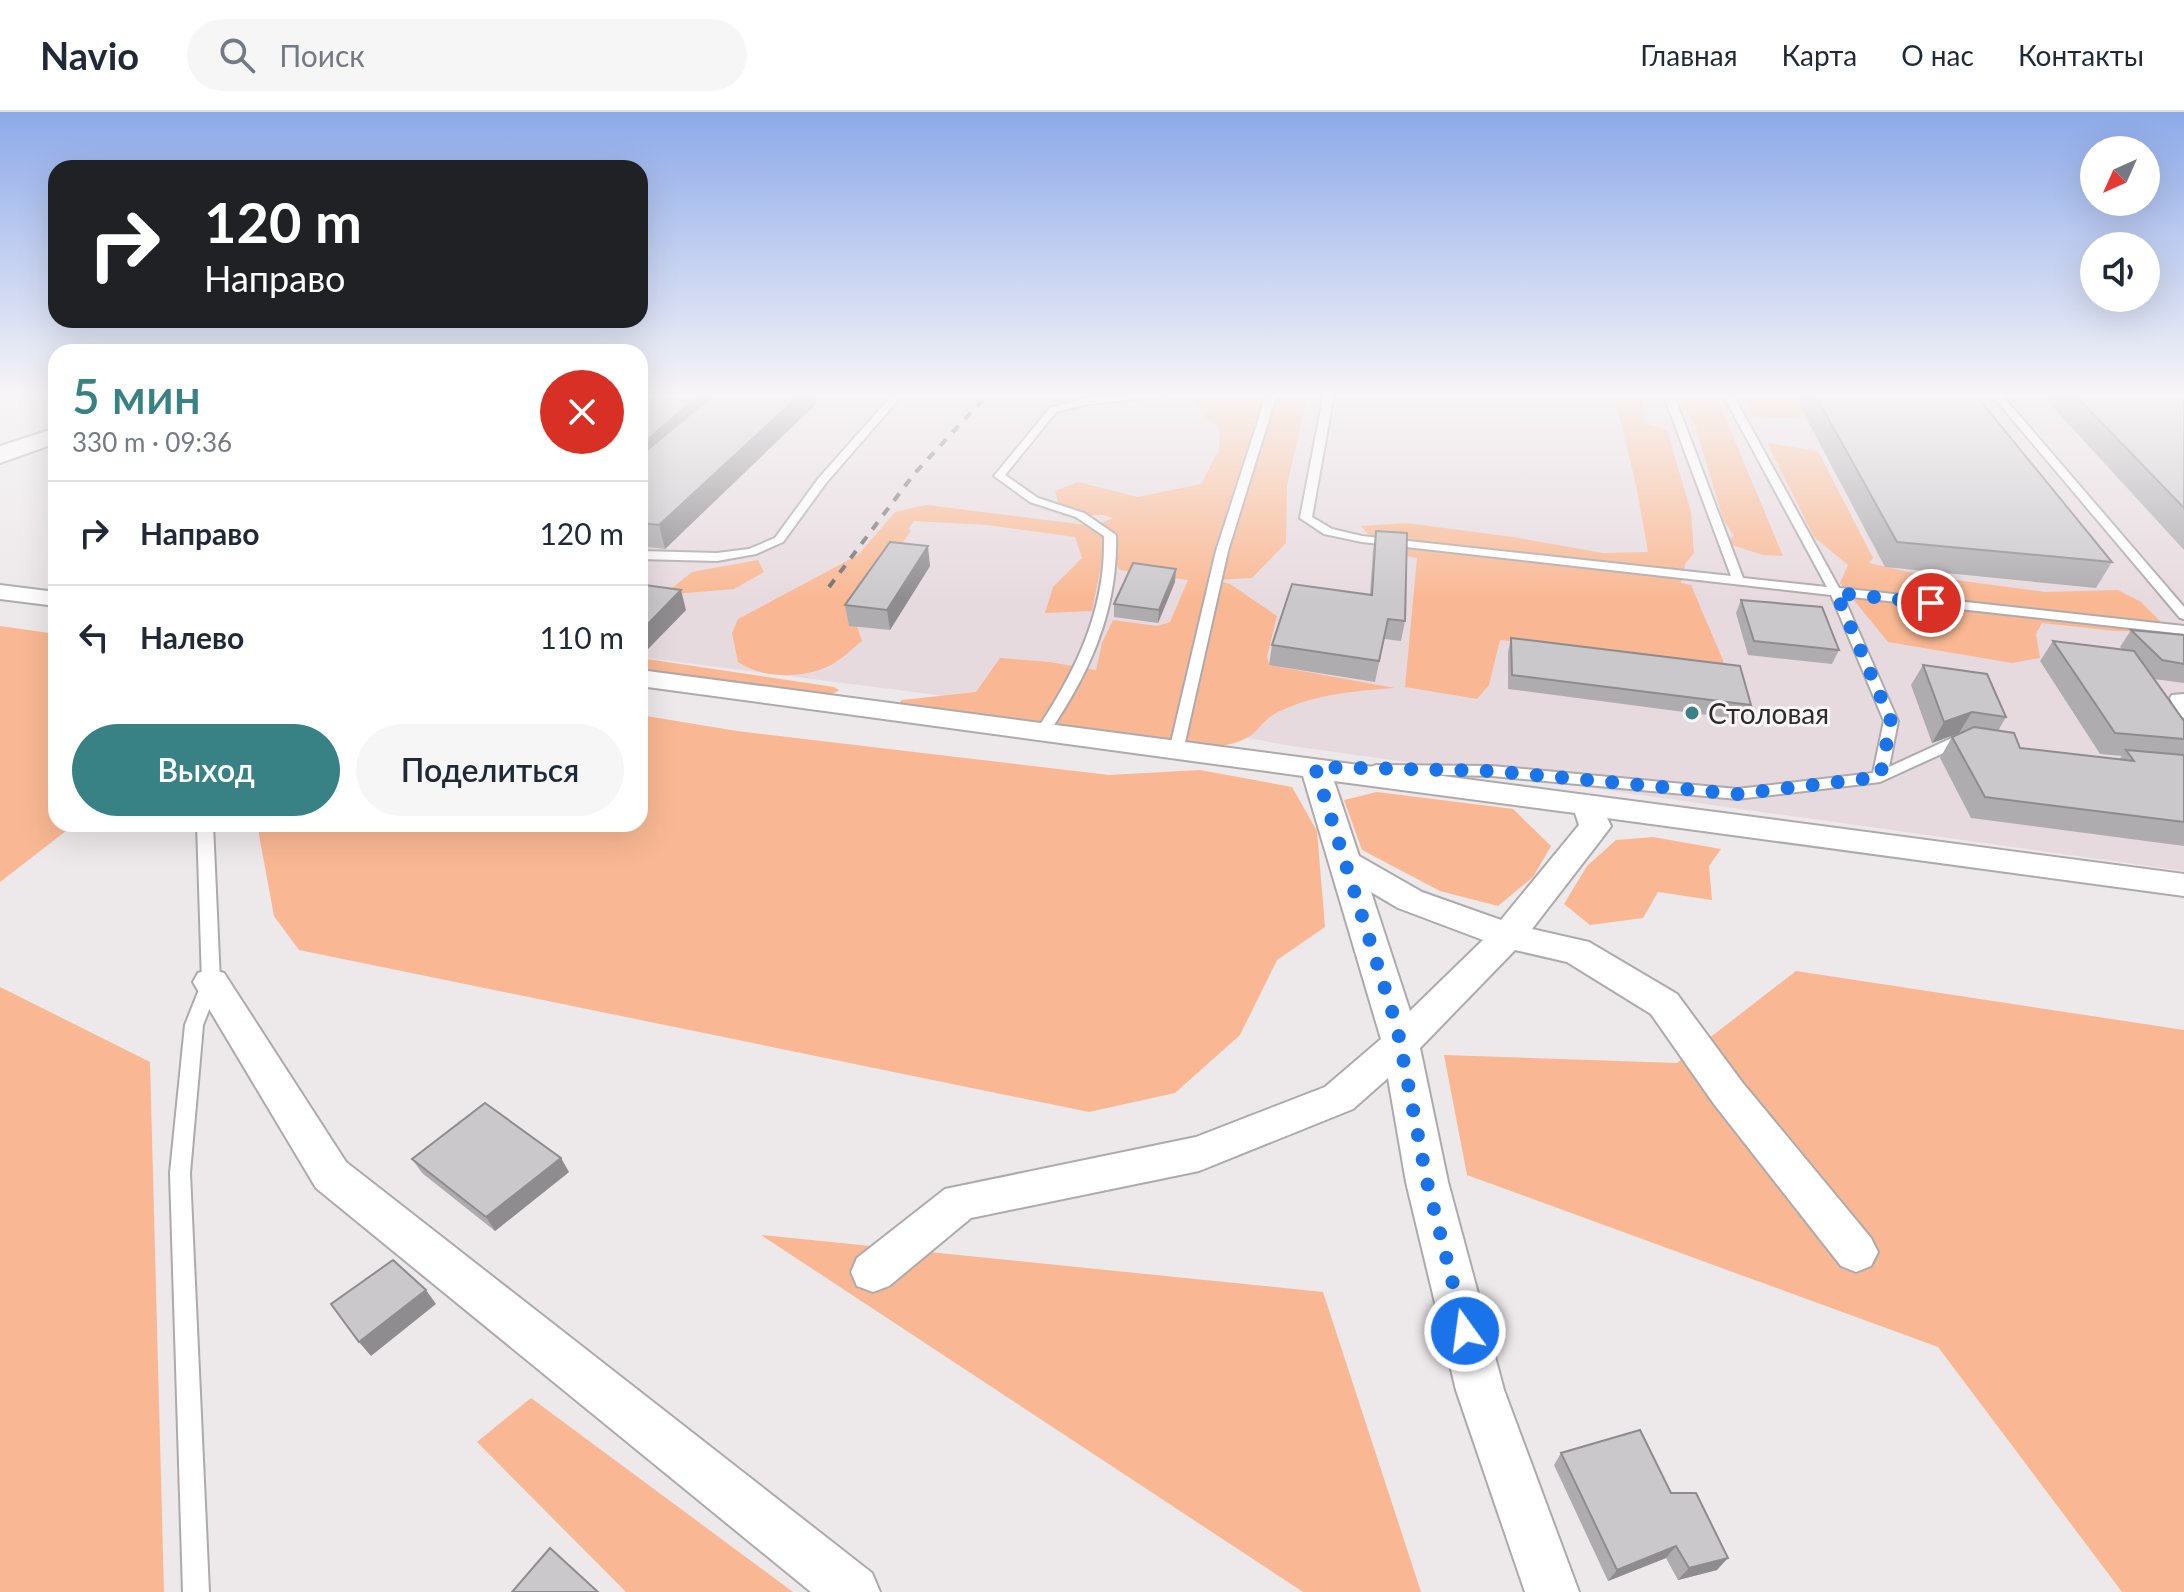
<!DOCTYPE html>
<html lang="ru">
<head>
<meta charset="utf-8">
<style>
  body { margin:0; font-family:Lato,sans-serif; background:#f6f6f7; color:#1f2937; height:100vh; display:flex; flex-direction:column; font-size:30px; white-space:nowrap }
  * { box-sizing:border-box; margin:0 }
  p { font-size:26px; color:#747a83 }
  .icon { flex:none; width:44px; height:44px; fill:none; stroke:currentColor; stroke-width:2; stroke-linecap:round; stroke-linejoin:round }
  .map { position:relative; flex:1; overflow:hidden }
  .side { position:absolute; left:48px; top:232px; width:600px; height:488px; display:flex; flex-direction:column; background:#fff; border-radius:24px; box-shadow:0 8px 32px #0002 }
  .side>* { flex:none }
  .top-card { position:absolute; left:48px; top:48px; width:600px; height:168px; border-radius:24px; box-shadow:0 8px 32px #0002; background:#202124; color:#fff; overflow:hidden }
  .needle { width:52px; rotate:225deg }
  .fabs { position:absolute; left:2080px; top:24px; display:grid; gap:16px }
  .fabs a { display:grid; place-items:center; width:80px; height:80px; border-radius:50%; background:#fff; box-shadow:0 8px 32px #0002; font-size:40px }
  .pin { position:absolute; display:grid; place-items:center; width:68px; height:68px; color:#fff; margin:-34px; border:4px solid #fff; border-radius:50%; box-shadow:0 2px 8px #0007 }
  .me { position:absolute; width:88px; margin:-44px; rotate:346deg; stroke-linejoin:round; filter:drop-shadow(0 0 6px #0008) }
  .turn { display:flex; align-items:center; gap:28px; height:168px; padding:0 24px; font-size:36px }
  .turn .icon { width:104px; height:104px; stroke-width:2.5 }
  .turn b { display:block; font-size:56px; line-height:68px }
  .round { display:grid; place-items:center; flex:none; width:84px; height:84px; border-radius:42px; background:#f6f6f7 }
  .head { display:flex; align-items:center; justify-content:space-between; height:136px; padding:0 24px }
  h1 { font-size:48px; font-weight:600; line-height:60px; color:#388184 }
  .button { display:flex; gap:16px; margin-top:auto; padding:16px 24px }
  .button a { flex:1; height:92px; border-radius:48px; background:#388184; color:#fff; font-size:32px; font-weight:600; line-height:92px; text-align:center }
  .button a+a { background:#f6f6f7; color:#1f2937 }
  ul { padding:0; list-style:none }
  li { display:flex; align-items:center; gap:24px; height:104px; padding:0 24px; border-top:2px solid #e0e1e3 }
  li div { flex:1 }
  li b { display:block; font-size:30px }
  li em { font-style:normal }
  header { display:flex; align-items:center; gap:48px; box-sizing:border-box; height:112px; padding:0 40px; background:#fff; border-bottom:2px solid #e0e1e3 }
  header strong { font-size:38px }
  nav { display:flex; gap:44px; margin-inline-start:auto; font-size:28px }
  .search { width:560px; height:72px; background:#f6f6f7; display:flex; align-items:center; gap:20px; box-sizing:border-box; padding:0 28px; border-radius:44px; color:#747a83; font-size:30px }
  .map>svg:first-child { display:block }
  .built { fill:#e7dadf }
  .green { fill:#f9b893 }
  .lines { fill:none; stroke-linecap:round; stroke-linejoin:round }
  .service-casing { stroke:#aeaaac; stroke-width:4 }
  .minor-casing { stroke:#aeaaac; stroke-width:4 }
  .tertiary-casing { stroke:#aeaaac; stroke-width:4 }
  .service { fill:#fff; fill-rule:evenodd }
  .minor { fill:#fff; fill-rule:evenodd }
  .tertiary { fill:#fff; fill-rule:evenodd }
  .rail { stroke:#716e6f; stroke-width:4; stroke-dasharray:9 9; stroke-linecap:butt }
  .wall { fill:#afacaf }
  .shaded-wall { fill:#8e8c8e }
  .building { fill:#cbc8cb; stroke:#8e8c8e; stroke-width:2 }
  .route { stroke:#1a73e8; stroke-width:14; stroke-dasharray:0 25.2 }
  .poi-dot { fill:#388184; stroke:#faf5f7; stroke-width:3 }
  .labels { text-anchor:middle; dominant-baseline:central; stroke-width:6; stroke-linejoin:round; paint-order:stroke }
  .poi-label { font-size:28px; fill:#2d2b2c; stroke:#faf5f7; text-anchor:start }
</style>
</head>
<body>
<header>
<strong>Navio</strong>
<div class="search"><svg class="icon" aria-label="search" viewBox="0 0 24 24"><circle cx="10" cy="10" r="6"/><path d="M15 15l6 6"/></svg>Поиск</div>
<nav><a>Главная</a><a>Карта</a><a>О нас</a><a>Контакты</a></nav>
</header>
<div class="map">
<svg width="2184" height="1480" viewBox="0 0 2184 1480">
  <rect width="100%" height="100%" fill="#ede8ea"/>
  <polygon class="built" points="640,281 2184,281 2184,759 1285,633 1210,618 640,545"/>
  <g class="green">
    <path d="M1203,281H1308L1287,373L1286,431L1252,466L1216,468L1230,472L1277,504L1267,545L1269,553L1395,576C1354,579 1316,582 1278,600C1268,605 1263,612 1255,620C1239,635 1210,635 1189,636L893,597L902,588L976,580L1000,546L1050,550L1096,558L1102,531L1113,508L1157,514L1170,510L1188,468L1120,458L1104,438L1092,499L1045,501L1053,475L1082,446L1075,425L987,413L914,409L908,417L911,419L852,500L862,529C852,537 842,547 831,553C804,567 762,567 738,550L732,521L738,507L858,443L895,400L911,396L927,393L1094,414L1113,406L1103,403L1062,404L1055,379L1078,370L1138,385L1201,372L1219,338L1220,317L1206,305L1197,290Z"/>
    <polygon points="1614,281 1642,281 1644,311 1667,318 1691,400 1694,441 1685,452 1681,471 1691,473 1725,553 1500,528 1489,573 1477,587 1405,575 1417,446 1383,439 1361,414 1406,411 1513,425 1603,441 1648,440 1637,378"/>
    <polygon points="1678,281 1715,281 1783,444 1763,443 1725,431 1734,424 1723,407 1696,316"/>
    <polygon points="1741,281 1791,281 1800,294 1801,306 1754,305"/>
    <polygon points="1767,331 1818,339 1873,446 1869,451 1926,464 2045,480 2118,478 2141,490 2171,520 2115,519 2042,511 2036,522 2040,546 2012,551 1888,530 1840,471 1848,453 1814,425"/>
    <polygon points="758,448 764,460 734,477 675,482 667,480 692,460"/>
    <polygon points="0,514 56,522 56,712 75,712 0,770"/>
    <polygon points="640,546 834,575 839,578 827,585 640,562"/>
    <polygon points="640,603 737,619 1109,663 1200,658 1292,675 1317,719 1325,815 1277,848 1240,923 1175,981 1089,1000 299,838 274,804 257,712 640,712"/>
    <polygon points="1377,680 1513,697 1551,734 1533,765 1498,794 1440,779 1362,738 1344,688"/>
    <polygon points="1653,725 1721,737 1709,754 1712,788 1658,780 1643,806 1590,813 1564,792 1587,754 1616,728"/>
    <polygon points="1796,859 2184,918 2184,1480 2122,1480 1938,1235 1467,1063 1444,943 1677,951"/>
    <polygon points="0,875 150,950 164,1480 0,1480"/>
    <polygon points="761,1123 1323,1180 1421,1480 1303,1480"/>
    <polygon points="531,1286 793,1480 626,1480 477,1330"/>
  </g>
  <g class="lines">
    <g class="service-casing">
      <g id="service">
        <polygon points="894,281 904,281 826,371 783,430 756,442 717,449 640,447 640,439 717,441 749,437 775,426 818,367"/>
        <path d="M1137,281H1172L1167,284L1088,292L1056,300L1005,363L1038,386L1084,401L1116,423C1118,498 1090,561 1048,622H1038L1036,619C1076,559 1106,498 1104,424L1076,405L1030,390L994,364L1050,296L1088,286Z"/>
        <polygon points="1267,281 1277,281 1228,439 1183,639 1176,643 1171,642 1169,639 1216,439"/>
        <polygon points="1324,281 1334,281 1312,405 1332,417 1362,424 1731,464 1663,281 1673,281 1743,466 1827,475 1722,281 1732,281 1839,476 2184,514 2184,522 1843,484 1898,609 1889,655 1954,625 1969,626 1971,629 1969,632 1961,633 1880,670 1737,687 1492,664 1371,661 1369,658 1371,655 1376,653 1492,654 1737,677 1873,661 1884,609 1831,483 1362,430 1324,422 1300,406"/>
        <polygon points="1990,281 2000,281 2184,495 2184,507 2180,506"/>
        <polygon points="2184,582 2184,606 2177,602 2170,586 2172,583"/>
        <polygon points="197,712 213,712 220,870 203,913 190,1061 209,1480 183,1480 170,1061 185,913 202,870"/>
      </g>
    </g>
    <g class="minor-casing">
      <g id="minor">
        <polygon points="0,473 56,480 56,494 0,487"/>
        <path d="M640,558L2184,762V784L1607,706L1611,714L1606,721L1532,817L1589,830L1677,882L1742,970L1871,1126L1878,1140L1871,1154L1856,1160L1841,1154L1714,992L1651,902L1567,850L1515,838L1420,936L1448,1070L1504,1278L1579,1480H1525L1456,1278L1406,1070L1388,966L1353,997L1199,1059L971,1106L889,1174L873,1180L857,1174L851,1160L857,1146L945,1077L1196,1025L1325,975L1381,927L1303,664L640,574ZM1334,669L1575,701L1579,713L1501,808L1422,780L1359,744ZM1371,780L1398,796L1483,828L1410,899Z"/>
        <polygon points="211,857 224,861 346,1050 872,1461 880,1480 811,1480 316,1076 193,870 198,861"/>
      </g>
    </g>
    <g class="tertiary-casing">
      <polygon id="tertiary" points="56,316 56,331 0,351 0,334"/>
    </g>
    <use href="#service" class="service"/>
    <use href="#minor" class="minor"/>
    <use href="#tertiary" class="tertiary"/>
    <polyline class="rail" points="829,475 914,362 989,281"/>
  </g>
  <g class="wall">
    <polygon points="640,281 815,281 816,292 665,437 640,434"/>
    <polygon points="1793,281 1974,281 2112,450 2096,476 1885,455"/>
    <polygon points="2040,281 2182,281 2184,283 2184,438"/>
    <polygon points="1376,419 1405,509 1401,529 1384,527 1375,570 1269,553 1272,533 1370,483 1373,438"/>
    <polygon points="930,454 890,518 849,514 845,493"/>
    <polygon points="1175,470 1158,511 1114,505 1114,492"/>
    <polygon points="640,478 686,498 647,538 640,537"/>
    <polygon points="1741,488 1839,538 1832,552 1748,543 1736,501"/>
    <polygon points="2131,518 2184,523 2184,571 2154,567 2184,609 2184,734 1971,706 1940,646 1952,625 1960,621 1932,631 1911,573 1923,553 2006,605 1998,619 2020,636 2119,648 2122,644 2100,642 2040,549 2053,529 2123,538 2120,535"/>
    <polygon points="1511,526 1751,593 1745,608 1508,577 1508,540"/>
    <polygon points="412,1047 569,1060 495,1119 422,1061"/>
    <polygon points="1561,1341 1671,1381 1717,1458 1678,1468 1666,1446 1608,1469 1554,1353"/>
  </g>
  <g class="shaded-wall">
    <polygon points="701,281 723,281 640,356 640,334"/>
    <polygon points="802,281 815,281 816,292 665,437 659,413"/>
    <polygon points="928,434 930,454 890,518 887,498"/>
    <polygon points="1176,457 1175,470 1158,511 1159,498"/>
    <polygon points="681,478 686,498 647,538 642,518"/>
    <polygon points="1972,600 1959,621 1932,631 1944,610"/>
    <polygon points="561,1046 569,1060 495,1119 486,1105"/>
    <polygon points="426,1178 436,1192 371,1244 359,1230"/>
    <polygon points="1676,1434 1666,1446 1608,1469 1617,1458"/>
    <polygon points="1728,1446 1717,1458 1678,1468 1689,1456"/>
  </g>
  <g class="building">
    <polygon points="640,281 701,281 640,334"/>
    <polygon points="716,281 802,281 659,413 640,411 640,344"/>
    <polygon points="1814,281 1974,281 2112,450 1897,430"/>
    <polygon points="2073,281 2182,281 2184,283 2184,396"/>
    <polygon points="1376,419 1407,421 1405,509 1388,507 1379,549 1272,533 1292,472 1372,483"/>
    <polygon points="890,430 928,434 887,498 845,493"/>
    <polygon points="1133,451 1176,457 1159,498 1114,492"/>
    <polygon points="645,473 681,478 642,518 640,517 640,478"/>
    <polygon points="1741,488 1822,495 1839,538 1754,529"/>
    <polygon points="2131,518 2184,523 2184,552 2162,548"/>
    <polygon points="1511,526 1740,554 1751,593 1512,563"/>
    <polygon points="2053,529 2134,539 2184,609 2184,627 2115,621"/>
    <polygon points="1923,553 1987,562 2006,605 1972,600 1944,610"/>
    <polygon points="1974,615 2014,621 2020,636 2134,649 2126,638 2184,643 2184,710 1985,685 1952,625"/>
    <polygon points="485,991 561,1046 486,1105 412,1047"/>
    <polygon points="393,1148 426,1178 359,1230 331,1192"/>
    <polygon points="1640,1318 1671,1381 1696,1381 1728,1446 1689,1456 1676,1434 1617,1458 1561,1341"/>
    <polygon points="550,1436 598,1480 512,1480"/>
  </g>
  <linearGradient id="sky" x2="0" y2="1"><stop stop-color="#8da9e9"/><stop offset="0.58" stop-color="#f7f5f6"/><stop offset="1" stop-color="#f7f5f6" stop-opacity="0"/></linearGradient>
  <rect width="2184" height="488" fill="url(#sky)"/>
  <g class="lines">
    <polyline class="route" points="1465,1219 1427,1070 1397,915 1315,655 1492,659 1737,682 1880,665 1891,609 1836,481 1931,491"/>
  </g>
  <circle class="poi-dot" cx="1692" cy="601" r="8"/>
  <g class="labels">
    <g class="poi-label">
      <text x="1708" y="601">Столовая</text>
    </g>
  </g>
</svg>
<div class="fabs">
<a><svg class="needle" viewBox="-14 -14 28 28"><path d="M0-13l5 13h-10z" fill="#e53935"/><path d="M0 13l5-13h-10z" fill="#747a83"/></svg></a>
<a><svg class="icon" aria-label="sound" viewBox="0 0 24 24"><path d="M4 9h4l5-4v14l-5-4H4zM17 9q2 3 0 6"/></svg></a>
</div>
<div class="pin" style="left:1931px;top:491px;background:#d93025"><svg class="icon" aria-label="arrive" viewBox="0 0 24 24"><path d="M6 21V4h12l-3 4 3 4H6"/></svg></div>
<svg class="me" style="left:1465px;top:1219px" viewBox="-20 -20 40 40"><circle r="17" fill="#1a73e8" stroke="#fff" stroke-width="3"/><path d="M0-11L8 9 0 5-8 9z" fill="#fff"/></svg>
<div class="top-card">
<div class="turn"><svg class="icon" aria-label="right" viewBox="0 0 24 24"><path d="M7 20v-9h11M14 6l5 5-5 5"/></svg><div><b>120 m</b>Направо</div></div>
</div>
<section class="side">
<div class="head"><div><h1>5 мин</h1><p>330 m · 09:36</p></div><a class="round" style="background:#d93025;color:#fff"><svg class="icon" aria-label="close" viewBox="0 0 24 24"><path d="M6 6l12 12M18 6L6 18"/></svg></a></div>
<ul>
<li><svg class="icon" aria-label="right" viewBox="0 0 24 24"><path d="M7 20v-9h11M14 6l5 5-5 5"/></svg><div><b>Направо</b></div><em>120 m</em></li>
<li><svg class="icon" aria-label="left" viewBox="0 0 24 24"><path d="M17 20v-9H6M10 6l-5 5 5 5"/></svg><div><b>Налево</b></div><em>110 m</em></li>
</ul>
<div class="button"><a>Выход</a><a>Поделиться</a></div>
</section>
</div>
</body>
</html>
